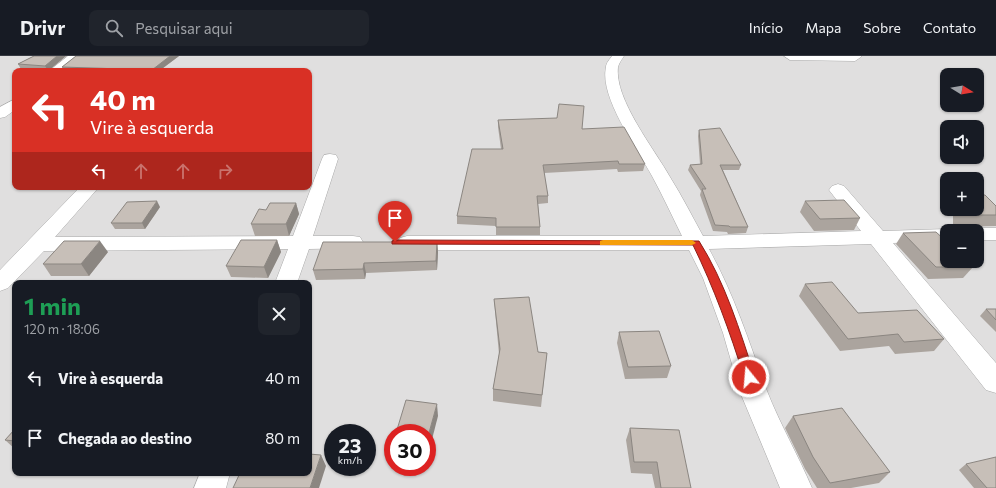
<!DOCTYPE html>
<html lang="pt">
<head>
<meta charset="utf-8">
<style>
  body { margin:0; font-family:Commissioner,sans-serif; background:#20242c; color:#f1f3f6; height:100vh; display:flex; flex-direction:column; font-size:15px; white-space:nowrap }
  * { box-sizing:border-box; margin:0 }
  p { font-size:13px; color:#9ea1a6 }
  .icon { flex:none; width:22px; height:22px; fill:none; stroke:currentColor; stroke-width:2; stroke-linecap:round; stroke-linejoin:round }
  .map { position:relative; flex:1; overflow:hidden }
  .sheet { position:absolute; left:12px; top:224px; width:300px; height:196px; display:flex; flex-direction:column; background:#171b24; border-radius:8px; box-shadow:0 1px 3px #0004 }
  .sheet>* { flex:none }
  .banner { position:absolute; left:12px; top:12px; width:300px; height:122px; border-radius:8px; box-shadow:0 1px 3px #0004; background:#d93025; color:#fff; overflow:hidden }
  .needle { width:26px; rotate:101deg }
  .controls { position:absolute; left:940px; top:12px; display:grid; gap:8px }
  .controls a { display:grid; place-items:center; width:44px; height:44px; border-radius:8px; background:#171b24; box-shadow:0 1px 3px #0004; font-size:20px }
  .speed { position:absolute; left:324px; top:368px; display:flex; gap:8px; font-size:20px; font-weight:700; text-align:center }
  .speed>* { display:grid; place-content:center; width:52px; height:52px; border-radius:50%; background:#171b24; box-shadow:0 1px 3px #0004; line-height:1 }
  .speed small { font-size:10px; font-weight:400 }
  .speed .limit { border:6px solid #d22; background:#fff; color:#111 }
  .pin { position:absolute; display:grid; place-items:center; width:34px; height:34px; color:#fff; margin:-41px -17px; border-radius:50% 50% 50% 0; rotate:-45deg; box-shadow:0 0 4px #0007 }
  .pin .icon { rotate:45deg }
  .me { position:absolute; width:44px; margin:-22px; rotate:343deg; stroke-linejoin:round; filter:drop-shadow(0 0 3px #0008) }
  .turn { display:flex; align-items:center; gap:14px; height:84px; padding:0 12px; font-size:18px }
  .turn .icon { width:52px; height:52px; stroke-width:2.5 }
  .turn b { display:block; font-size:28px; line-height:34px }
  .lanes { display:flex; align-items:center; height:38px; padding:0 12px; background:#0003; justify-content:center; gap:20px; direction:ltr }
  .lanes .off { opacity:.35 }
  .round { display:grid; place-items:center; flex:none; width:42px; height:42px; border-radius:8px; background:#20242c }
  .head { display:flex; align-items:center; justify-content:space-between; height:68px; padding:0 12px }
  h1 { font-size:24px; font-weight:700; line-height:30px; color:#1e9e55 }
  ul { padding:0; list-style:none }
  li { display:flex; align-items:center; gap:12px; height:60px; padding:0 12px }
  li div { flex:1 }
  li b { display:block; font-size:15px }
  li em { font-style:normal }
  header { display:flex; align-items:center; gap:24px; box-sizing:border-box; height:56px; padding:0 20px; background:#171b24; border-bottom:1px solid #363941 }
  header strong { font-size:19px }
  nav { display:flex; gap:22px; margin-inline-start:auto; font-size:14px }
  .search { width:280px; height:36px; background:#20242c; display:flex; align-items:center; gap:10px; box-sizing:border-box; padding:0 14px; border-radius:8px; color:#9ea1a6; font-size:15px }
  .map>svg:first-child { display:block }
  .residential { fill:#e0dfdf; fill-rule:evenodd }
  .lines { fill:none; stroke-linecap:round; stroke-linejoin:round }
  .minor-casing { stroke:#a9a9a9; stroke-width:1 }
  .minor { fill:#fff; fill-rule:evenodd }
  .wall { fill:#aba49e }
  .shaded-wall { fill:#8b8681 }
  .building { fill:#c7bfb8; stroke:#8b8681 }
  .route { fill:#d93025; stroke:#8d1f18 }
  .slow { fill:#f59e0b }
</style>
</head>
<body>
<header>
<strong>Drivr</strong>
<div class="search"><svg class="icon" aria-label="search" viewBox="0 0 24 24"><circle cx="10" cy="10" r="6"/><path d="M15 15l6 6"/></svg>Pesquisar aqui</div>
<nav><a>Início</a><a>Mapa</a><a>Sobre</a><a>Contato</a></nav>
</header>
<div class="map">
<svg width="996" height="432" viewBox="0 0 996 432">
  <rect width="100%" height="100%" fill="#f2efe9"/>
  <path class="residential" d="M0,0H996V432H0ZM15,15H309V131H15ZM947,19H977V49H947ZM947,71H977V101H947ZM947,123H977V153H947ZM947,175H977V205H947ZM15,227H309V417H15ZM333,377H367V411H333ZM393,377H427V411H393Z"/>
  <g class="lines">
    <g class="minor-casing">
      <g id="minor">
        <polygon points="68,0 82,0 64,15 49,15"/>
        <path d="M612,0H624C622,3 619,7 618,11C614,43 655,94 670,121C682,140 692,160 703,180L861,175L829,134L832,130L838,128L844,130L883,175L947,173L954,175H947V185L893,187L996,307V337L986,334L871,188L709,193C734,238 749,286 767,335C780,368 798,399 812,432H780L740,336L723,277L703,222L689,194H407L400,192L397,187L400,182L407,180H682C672,160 663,140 652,120C638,94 599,41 606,11C606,7 610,3 612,0Z"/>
        <polygon points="784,0 861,0 861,1 855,5 790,4"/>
        <polygon points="15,43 15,54 5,61 0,62 0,51"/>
        <polygon points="330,98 336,99 338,103 313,180 353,180 360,181 363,186 360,191 353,192 309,193 297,227 275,227 288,193 44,195 8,232 0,235 0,214 80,131 99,131 55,181 293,180 322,103 324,99"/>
        <polygon points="977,172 996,172 996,184 977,184 977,175 969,175"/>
        <polygon points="200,417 230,417 226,432 194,432"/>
      </g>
    </g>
    <use href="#minor" class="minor"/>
  </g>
  <g class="wall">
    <polygon points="34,0 66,0 48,15 21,13 18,8"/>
    <polygon points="76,0 179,0 159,15 64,15 62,11"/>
    <polygon points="498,64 582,73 645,108 643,115 618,116 617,113 544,117 548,140 548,147 538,148 540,171 540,179 496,179 496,170 457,168 457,160 501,93 498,71"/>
    <polygon points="699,74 741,109 739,114 723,114 748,171 746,177 728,178 727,176 713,175 700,139 701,135 688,114 690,109 700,108 698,80"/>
    <polygon points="805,145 860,162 854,174 814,175 800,156"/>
    <polygon points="296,147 299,158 289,180 255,180 251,168 266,154"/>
    <polygon points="160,151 145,173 115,173 111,167"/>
    <polygon points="953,153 977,153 996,159 996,170 953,171"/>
    <polygon points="903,177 973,211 963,222 928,223 896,188"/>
    <polygon points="277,184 281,196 268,222 231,221 226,210"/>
    <polygon points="437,186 438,196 437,214 366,217 365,223 316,224 313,214"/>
    <polygon points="108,196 89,220 51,220 43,208"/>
    <polygon points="805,228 858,257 944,283 934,295 895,298 889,290 840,295 799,240"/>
    <polygon points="494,243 538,296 547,297 541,351 493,345 493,333 499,298 495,255"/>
    <polygon points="986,253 996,253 996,276 980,260"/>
    <polygon points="619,276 671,310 667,322 625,323 617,287"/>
    <polygon points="793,360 890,416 879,427 851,432 817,432 805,413 785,372"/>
    <polygon points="630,372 691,432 655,432 652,418 631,417 626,384"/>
    <polygon points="15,373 15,393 5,384"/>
    <polygon points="393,387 393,405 390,395"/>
    <polygon points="966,408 996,432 974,432 959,414"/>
  </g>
  <g class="shaded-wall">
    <polygon points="57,0 66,0 48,15 45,10"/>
    <polygon points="170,0 179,0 159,15 153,15 152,14"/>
    <polygon points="157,145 160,151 145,173 142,167"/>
    <polygon points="296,147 299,158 289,180 286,168"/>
    <polygon points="277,184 281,196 268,222 264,211"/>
    <polygon points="100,185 108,196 89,220 81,208"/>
    <polygon points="437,186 438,196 437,214 436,205"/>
    <polygon points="364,207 366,217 365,223 363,213"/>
    <polygon points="437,348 438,360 427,403 427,384"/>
    <polygon points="321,399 326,410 319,432 310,432"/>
  </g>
  <g class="building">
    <polygon points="34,0 57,0 45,10 18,8"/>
    <polygon points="76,0 170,0 152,14 62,11"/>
    <polygon points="559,48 584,50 582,73 624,71 645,108 619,108 618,105 543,109 548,140 537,140 540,171 496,171 496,162 457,160 472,93 503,93 498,64 557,62"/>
    <polygon points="720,72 741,109 720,109 748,171 730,171 729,170 715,169 702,133 706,133 690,109 702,108 699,74"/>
    <polygon points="977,139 985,139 996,150 996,159 961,159 961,153 977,153"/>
    <polygon points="844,144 860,162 820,163 805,145"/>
    <polygon points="157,145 142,167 111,167 127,146"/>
    <polygon points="270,147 296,147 286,168 251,168 259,153 266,154"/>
    <polygon points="936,176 947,186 947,205 967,205 973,211 936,211 903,177"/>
    <polygon points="241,184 277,184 264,211 226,210"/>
    <polygon points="64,185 100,185 81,208 43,208"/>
    <polygon points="323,186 437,186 436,205 364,207 363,213 313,214"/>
    <polygon points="832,226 858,257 917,254 944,283 904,286 898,278 848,283 805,228"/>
    <polygon points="529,241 538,296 547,297 542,339 493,333 500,293 494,243"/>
    <polygon points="986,253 996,253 996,264"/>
    <polygon points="659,275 671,310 628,311 619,276"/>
    <polygon points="406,344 437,348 427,384 427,377 396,377"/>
    <polygon points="842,352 890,416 830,427 813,401 793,360"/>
    <polygon points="630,372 679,374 691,432 661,432 657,406 634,406"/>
    <polygon points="15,373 15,385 5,384"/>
    <polygon points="393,387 393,396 390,395"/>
    <polygon points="309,398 321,399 310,432 233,432 240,417 309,417"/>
    <polygon points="996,401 996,432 987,432 966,408"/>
  </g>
  <path class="route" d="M395,184L699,185C725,226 740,275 755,321L753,324H745L744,321C730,276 714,232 693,189L392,188V185Z"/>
  <polygon class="slow" points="603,184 692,184 696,187 692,189 600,189 600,185"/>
</svg>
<div class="controls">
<a><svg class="needle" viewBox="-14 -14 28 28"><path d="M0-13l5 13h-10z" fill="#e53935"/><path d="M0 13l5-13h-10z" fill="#9ea1a6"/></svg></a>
<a><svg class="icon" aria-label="sound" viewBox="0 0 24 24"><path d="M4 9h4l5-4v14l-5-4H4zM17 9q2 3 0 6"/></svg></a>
<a>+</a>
<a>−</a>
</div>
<div class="speed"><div>23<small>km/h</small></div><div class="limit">30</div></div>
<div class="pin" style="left:395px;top:186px;background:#d93025"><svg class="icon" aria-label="arrive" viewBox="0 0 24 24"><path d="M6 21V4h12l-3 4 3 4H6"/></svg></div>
<svg class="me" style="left:749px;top:321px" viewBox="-20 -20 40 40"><circle r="17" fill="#d93025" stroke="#fff" stroke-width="3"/><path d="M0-11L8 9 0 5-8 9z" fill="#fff"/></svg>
<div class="banner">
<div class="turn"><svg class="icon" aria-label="left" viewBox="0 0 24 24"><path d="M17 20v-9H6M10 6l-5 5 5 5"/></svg><div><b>40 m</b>Vire à esquerda</div></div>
<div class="lanes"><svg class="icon" aria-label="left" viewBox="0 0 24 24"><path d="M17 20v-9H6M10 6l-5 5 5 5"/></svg><svg class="icon off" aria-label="ahead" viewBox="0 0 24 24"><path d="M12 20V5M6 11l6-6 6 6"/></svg><svg class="icon off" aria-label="ahead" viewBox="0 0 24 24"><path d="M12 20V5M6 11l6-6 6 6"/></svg><svg class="icon off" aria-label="right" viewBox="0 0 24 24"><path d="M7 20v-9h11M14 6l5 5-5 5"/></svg></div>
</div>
<section class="sheet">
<div class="head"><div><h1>1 min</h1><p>120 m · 18:06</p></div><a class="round"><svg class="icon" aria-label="close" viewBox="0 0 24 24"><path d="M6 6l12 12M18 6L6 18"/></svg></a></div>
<ul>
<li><svg class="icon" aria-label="left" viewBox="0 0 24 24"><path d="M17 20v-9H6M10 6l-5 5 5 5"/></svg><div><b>Vire à esquerda</b></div><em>40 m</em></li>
<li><svg class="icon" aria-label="arrive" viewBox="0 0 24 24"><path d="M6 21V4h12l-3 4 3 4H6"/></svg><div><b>Chegada ao destino</b></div><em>80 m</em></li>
</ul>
</section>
</div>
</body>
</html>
